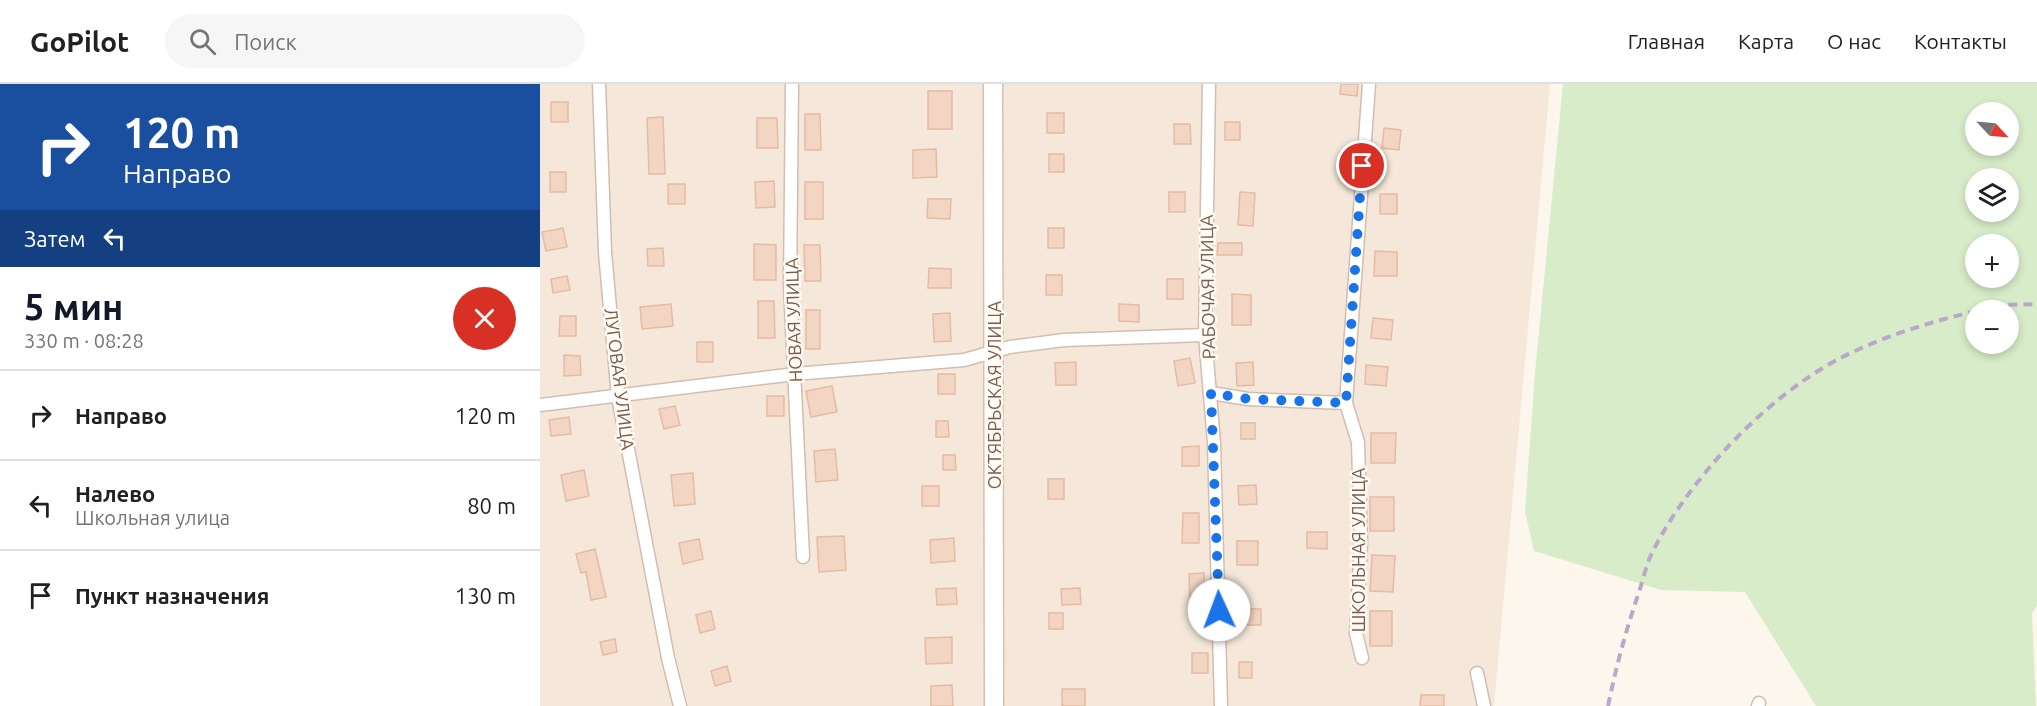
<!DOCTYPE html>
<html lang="ru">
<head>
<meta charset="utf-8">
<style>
  body { margin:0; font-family:Ubuntu,sans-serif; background:#f6f6f6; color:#202124; height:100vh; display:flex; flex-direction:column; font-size:22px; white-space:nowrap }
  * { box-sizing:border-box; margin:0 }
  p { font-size:20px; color:#757577 }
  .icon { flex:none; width:33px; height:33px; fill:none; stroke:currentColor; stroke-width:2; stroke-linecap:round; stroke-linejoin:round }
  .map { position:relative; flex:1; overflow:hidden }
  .sheet { display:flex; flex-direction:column; background:#fff; width:540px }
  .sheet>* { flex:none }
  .banner { background:#1a4fa0; color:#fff; overflow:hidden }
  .needle { width:39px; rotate:116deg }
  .tools { position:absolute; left:1425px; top:18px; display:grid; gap:12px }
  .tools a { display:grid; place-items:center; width:54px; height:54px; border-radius:50%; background:#fff; box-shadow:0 3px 9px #0003; font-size:30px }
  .pin { position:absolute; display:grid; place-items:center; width:51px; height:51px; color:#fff; margin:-26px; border:3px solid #fff; border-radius:50%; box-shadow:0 2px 6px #0007 }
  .me { position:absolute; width:66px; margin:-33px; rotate:358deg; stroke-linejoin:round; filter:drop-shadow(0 0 4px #0008) }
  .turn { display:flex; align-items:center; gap:21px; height:126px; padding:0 24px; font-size:27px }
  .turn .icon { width:78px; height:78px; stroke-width:2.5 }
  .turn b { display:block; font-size:42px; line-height:51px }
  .then { display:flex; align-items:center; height:57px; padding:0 24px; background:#0003; gap:12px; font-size:22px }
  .round { display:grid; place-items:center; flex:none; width:63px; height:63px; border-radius:32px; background:#f6f6f6 }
  .overview { display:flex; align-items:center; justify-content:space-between; height:102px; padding:0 24px }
  h1 { font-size:36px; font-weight:700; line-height:45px; color:#111827 }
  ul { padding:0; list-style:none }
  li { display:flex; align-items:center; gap:18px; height:90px; padding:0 24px; border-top:2px solid #e0e0e0 }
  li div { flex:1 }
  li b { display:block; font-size:22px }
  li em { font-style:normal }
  header { display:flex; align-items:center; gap:36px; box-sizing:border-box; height:84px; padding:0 30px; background:#fff; border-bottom:2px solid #e0e0e0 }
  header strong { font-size:28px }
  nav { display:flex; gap:33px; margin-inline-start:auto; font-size:21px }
  .search { width:420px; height:54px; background:#f6f6f6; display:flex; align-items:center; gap:15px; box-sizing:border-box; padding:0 21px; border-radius:33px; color:#757577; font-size:22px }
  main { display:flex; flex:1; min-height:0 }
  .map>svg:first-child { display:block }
  .residential { fill:#f5e8da }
  .green { fill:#d8ecc9; fill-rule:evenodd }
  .building { fill:#f3d5c3; stroke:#e6bba3; stroke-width:1.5 }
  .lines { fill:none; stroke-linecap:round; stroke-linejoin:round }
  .street-casing { stroke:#d1beb0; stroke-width:15 }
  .secondary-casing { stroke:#d6c0b0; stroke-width:21 }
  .street { stroke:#fff; stroke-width:12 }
  .secondary { stroke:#fff; stroke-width:18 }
  .rail { stroke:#b9a8c9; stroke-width:4; stroke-dasharray:9 6; stroke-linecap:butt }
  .route { stroke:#1a73e8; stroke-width:10; stroke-dasharray:0 18 }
  .labels { text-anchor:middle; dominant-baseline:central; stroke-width:5; stroke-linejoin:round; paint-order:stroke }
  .street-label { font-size:18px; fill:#7a5c4d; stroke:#fffaf3 }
</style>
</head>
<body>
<header>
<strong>GoPilot</strong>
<div class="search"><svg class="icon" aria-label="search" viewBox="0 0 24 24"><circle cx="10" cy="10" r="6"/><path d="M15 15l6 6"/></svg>Поиск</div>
<nav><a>Главная</a><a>Карта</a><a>О нас</a><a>Контакты</a></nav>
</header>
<main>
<section class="sheet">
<div class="banner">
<div class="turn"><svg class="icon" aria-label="right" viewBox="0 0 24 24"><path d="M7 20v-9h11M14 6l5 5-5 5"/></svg><div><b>120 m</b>Направо</div></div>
<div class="then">Затем<svg class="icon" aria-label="left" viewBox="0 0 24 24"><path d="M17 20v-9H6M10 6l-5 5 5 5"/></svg></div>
</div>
<div class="overview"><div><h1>5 мин</h1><p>330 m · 08:28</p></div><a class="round" style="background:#d93025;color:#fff"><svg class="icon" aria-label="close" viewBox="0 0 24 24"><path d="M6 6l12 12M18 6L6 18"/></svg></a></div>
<ul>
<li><svg class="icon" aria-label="right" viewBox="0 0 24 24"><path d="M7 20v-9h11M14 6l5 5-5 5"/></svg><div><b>Направо</b></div><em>120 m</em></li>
<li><svg class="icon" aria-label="left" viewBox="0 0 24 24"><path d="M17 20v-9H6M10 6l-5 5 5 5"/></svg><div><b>Налево</b><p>Школьная улица</p></div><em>80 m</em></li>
<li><svg class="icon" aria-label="arrive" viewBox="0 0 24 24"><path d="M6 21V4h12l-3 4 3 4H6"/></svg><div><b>Пункт назначения</b></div><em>130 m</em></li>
</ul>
</section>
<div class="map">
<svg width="1497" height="622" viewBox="0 0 1497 622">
  <rect width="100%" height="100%" fill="#fdf6ec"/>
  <polygon class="residential" points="0,0 1010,0 954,622 0,622"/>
  <path class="green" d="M1023,0H1497V521L1492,529L1496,622H1276L1205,508L1121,506L994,467L985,427L995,289ZM1436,28H1468V62H1436ZM1436,94H1468V128H1436ZM1436,160H1468V194H1436ZM1436,226H1468V260H1436Z"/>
  <g class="building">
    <polygon points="801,0 818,0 817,12 800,10"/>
    <rect x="388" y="7" width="24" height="38"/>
    <rect x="11" y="18" width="17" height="20"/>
    <rect x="507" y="29" width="17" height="20"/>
    <polygon points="265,30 280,30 281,66 265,66"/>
    <polygon points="123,33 125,90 109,90 107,34"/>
    <polygon points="217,34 237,34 238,64 217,64"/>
    <rect x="685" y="38" width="15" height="18"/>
    <polygon points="634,40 650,40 651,60 634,60"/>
    <polygon points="844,44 861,46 859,66 842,64"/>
    <polygon points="396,65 397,93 373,94 373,66"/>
    <rect x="509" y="70" width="15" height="18"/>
    <rect x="10" y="88" width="16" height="20"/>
    <polygon points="234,97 235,123 216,124 215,98"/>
    <rect x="265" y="98" width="18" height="37"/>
    <rect x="128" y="100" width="17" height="20"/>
    <rect x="629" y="108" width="16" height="20"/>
    <polygon points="700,108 715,109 713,142 698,141"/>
    <rect x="840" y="110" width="17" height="20"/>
    <polygon points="388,115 411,115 410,135 387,134"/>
    <polygon points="23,144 27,163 6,167 2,148"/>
    <rect x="508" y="144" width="16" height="20"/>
    <polygon points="678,159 702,159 702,171 677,171"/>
    <polygon points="214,160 236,161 236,196 214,196"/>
    <polygon points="264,161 280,161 281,197 265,197"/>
    <polygon points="123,164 124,182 108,182 107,165"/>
    <polygon points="835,167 857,168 857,192 834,192"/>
    <polygon points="389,184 411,185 411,204 388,204"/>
    <rect x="506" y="191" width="16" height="20"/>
    <polygon points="27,192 30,206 13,209 11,195"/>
    <rect x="627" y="195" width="16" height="20"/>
    <polygon points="692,210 711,211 711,241 692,241"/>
    <polygon points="218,217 234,217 235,254 218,254"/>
    <polygon points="131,220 133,242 102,245 100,223"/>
    <polygon points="579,220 599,221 599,238 579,237"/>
    <rect x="266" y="226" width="14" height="39"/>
    <polygon points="410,229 411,257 394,258 393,230"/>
    <polygon points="20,232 36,232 36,252 19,252"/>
    <polygon points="833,234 853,236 851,256 831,254"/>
    <rect x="157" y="258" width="16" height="20"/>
    <polygon points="24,271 40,272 41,291 24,292"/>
    <polygon points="650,274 655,299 638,302 634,277"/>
    <polygon points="536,278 536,301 516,301 515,279"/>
    <polygon points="713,278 714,301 697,302 696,279"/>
    <polygon points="826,281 848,283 846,302 825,300"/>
    <rect x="398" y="290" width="17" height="20"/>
    <polygon points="292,302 297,328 271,333 266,307"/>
    <rect x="227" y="312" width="17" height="20"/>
    <polygon points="135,322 140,341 124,345 119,325"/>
    <polygon points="29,333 31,350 11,352 9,336"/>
    <polygon points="396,337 408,337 409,353 396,353"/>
    <rect x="701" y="339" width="14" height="16"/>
    <polygon points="831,349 856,349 855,379 831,379"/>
    <polygon points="659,362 659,382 642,382 642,363"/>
    <polygon points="295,365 298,396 276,398 274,367"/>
    <polygon points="403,371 415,371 416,386 403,386"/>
    <polygon points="44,386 49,412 26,417 21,391"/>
    <polygon points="153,389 155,420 134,422 131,391"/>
    <rect x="508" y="395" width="16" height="20"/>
    <polygon points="716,401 717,420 699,421 698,402"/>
    <rect x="382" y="402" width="17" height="20"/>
    <rect x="830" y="413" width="24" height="34"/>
    <polygon points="643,429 659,429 659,459 642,459"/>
    <polygon points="767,448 787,448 787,465 767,464"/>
    <polygon points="304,452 306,486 279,488 277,453"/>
    <polygon points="414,454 415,477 391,479 390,456"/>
    <polygon points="159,455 163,475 143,480 139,459"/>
    <rect x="697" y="457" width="21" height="24"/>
    <polygon points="55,465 66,513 51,516 46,488 41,489 36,470"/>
    <polygon points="832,471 855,472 853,508 830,507"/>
    <polygon points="664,489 665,517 650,517 649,490"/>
    <polygon points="416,504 417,520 397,521 396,505"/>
    <polygon points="540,504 541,520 522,521 521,505"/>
    <rect x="701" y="525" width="20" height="16"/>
    <polygon points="171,527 175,545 160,549 156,531"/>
    <rect x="830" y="527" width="22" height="35"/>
    <rect x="509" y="529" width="14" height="16"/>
    <polygon points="412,553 412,579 386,580 385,554"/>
    <polygon points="75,555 77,568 63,571 60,558"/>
    <rect x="652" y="569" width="16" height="20"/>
    <rect x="699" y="578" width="13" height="16"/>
    <polygon points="187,582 191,597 175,602 171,587"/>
    <polygon points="412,601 413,622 391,622 391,602"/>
    <rect x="522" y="605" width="23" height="17"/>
    <polygon points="881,611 904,611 904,622 880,622"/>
  </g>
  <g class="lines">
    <g class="street-casing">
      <g id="street">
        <polyline points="59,0 65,168 78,313 128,574 140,622"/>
        <polyline points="252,0 250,202 263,473"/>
        <polyline points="669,0 665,251 674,359 681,622"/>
        <polyline points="671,309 708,315 806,319"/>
        <polyline points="0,321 255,290 424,276 470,263 524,256 665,251"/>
        <polyline points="822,574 816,549 821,459 818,358 806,319 829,0"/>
        <polyline points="937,589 944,622"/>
        <polyline points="1218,622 1219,619"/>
      </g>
    </g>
    <g class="secondary-casing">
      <polyline id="secondary" points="453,0 454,622"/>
    </g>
    <use href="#street" class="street"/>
    <use href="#secondary" class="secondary"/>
    <g class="rail">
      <polyline points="1439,226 1462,221 1497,220"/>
      <path d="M1068,622C1076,583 1086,546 1099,508C1103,496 1106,481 1112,469C1150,392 1236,302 1315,267C1354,249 1394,237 1436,227"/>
    </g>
  </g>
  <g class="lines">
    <polyline class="route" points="679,526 671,309 708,315 806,319 822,82"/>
  </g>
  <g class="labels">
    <g class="street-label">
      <text transform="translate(667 203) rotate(-91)">РАБОЧАЯ УЛИЦА</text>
      <text transform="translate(253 236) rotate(-92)">НОВАЯ УЛИЦА</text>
      <text transform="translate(80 295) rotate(83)">ЛУГОВАЯ УЛИЦА</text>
      <text transform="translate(454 311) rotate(-90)">ОКТЯБРЬСКАЯ УЛИЦА</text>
      <text transform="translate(818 466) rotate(-90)">ШКОЛЬНАЯ УЛИЦА</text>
    </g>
  </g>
</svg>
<div class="tools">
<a><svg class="needle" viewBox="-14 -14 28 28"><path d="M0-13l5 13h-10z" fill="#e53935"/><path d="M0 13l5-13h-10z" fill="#757577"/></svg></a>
<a><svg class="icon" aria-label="layers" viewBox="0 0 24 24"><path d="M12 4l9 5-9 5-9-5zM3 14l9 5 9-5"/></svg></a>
<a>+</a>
<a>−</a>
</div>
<div class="pin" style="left:822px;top:82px;background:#d93025"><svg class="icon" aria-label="arrive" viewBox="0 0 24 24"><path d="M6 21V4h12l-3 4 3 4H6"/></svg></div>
<svg class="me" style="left:679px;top:526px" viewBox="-20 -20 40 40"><circle r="19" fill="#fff"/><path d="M0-13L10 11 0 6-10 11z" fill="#1a73e8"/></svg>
</div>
</main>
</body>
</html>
